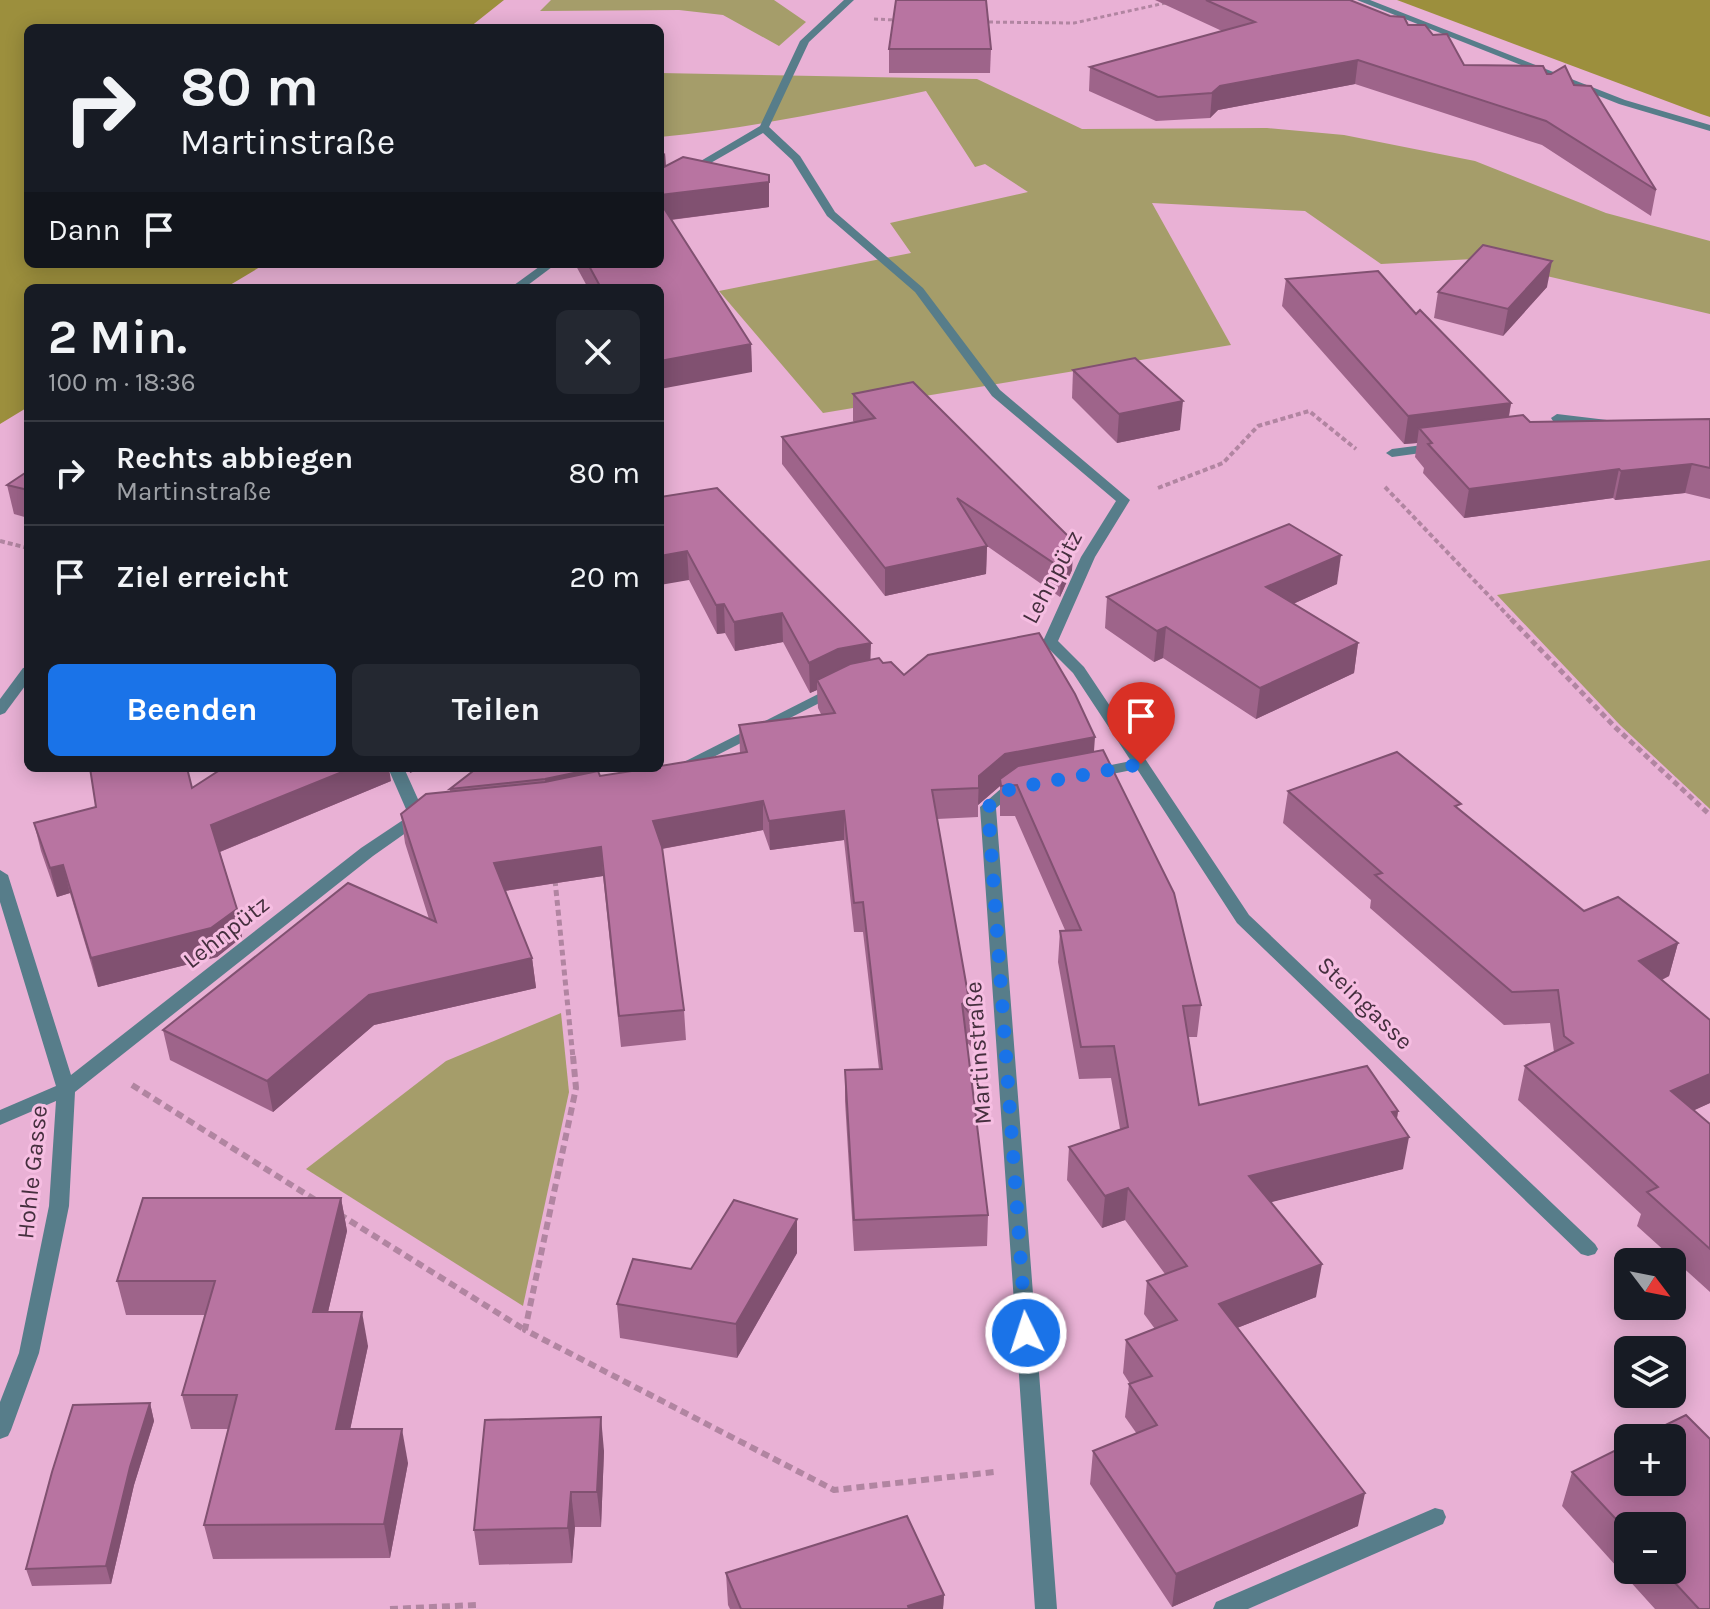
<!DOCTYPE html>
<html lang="de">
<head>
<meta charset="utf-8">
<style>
  body { margin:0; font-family:Karla,sans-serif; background:#242831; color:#f1f3f6; height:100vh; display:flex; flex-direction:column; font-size:30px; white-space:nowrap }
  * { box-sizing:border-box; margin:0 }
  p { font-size:26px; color:#9ea1a6 }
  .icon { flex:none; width:44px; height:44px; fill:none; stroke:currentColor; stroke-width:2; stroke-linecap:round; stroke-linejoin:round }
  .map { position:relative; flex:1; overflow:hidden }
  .details { position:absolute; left:24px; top:284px; width:640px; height:488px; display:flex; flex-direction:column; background:#171b24; border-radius:12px; box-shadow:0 4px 20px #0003 }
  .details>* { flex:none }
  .guide { position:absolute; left:24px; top:24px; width:640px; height:244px; border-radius:12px; box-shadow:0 4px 20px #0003; background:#171b24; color:#f1f3f6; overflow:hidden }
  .needle { width:52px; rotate:122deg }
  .tools { position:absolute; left:1614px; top:1248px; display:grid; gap:16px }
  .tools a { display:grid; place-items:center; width:72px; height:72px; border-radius:12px; background:#171b24; box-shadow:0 4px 20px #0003; font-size:40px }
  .pin { position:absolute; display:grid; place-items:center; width:68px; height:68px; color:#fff; margin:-82px -34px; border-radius:50% 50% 50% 0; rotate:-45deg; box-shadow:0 0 8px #0007 }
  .pin .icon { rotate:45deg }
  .me { position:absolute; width:88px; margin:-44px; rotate:356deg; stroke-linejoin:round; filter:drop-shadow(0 0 6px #0008) }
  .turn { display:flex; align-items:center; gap:28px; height:168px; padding:0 24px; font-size:36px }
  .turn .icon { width:104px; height:104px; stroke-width:2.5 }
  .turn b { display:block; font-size:56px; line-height:68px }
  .then { display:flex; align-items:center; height:76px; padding:0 24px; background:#0003; gap:16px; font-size:30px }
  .round { display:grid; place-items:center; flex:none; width:84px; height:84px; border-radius:12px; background:#242831 }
  .headline { display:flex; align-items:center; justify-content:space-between; height:136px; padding:0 24px }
  h1 { font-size:48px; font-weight:700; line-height:60px }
  .primary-button { display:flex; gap:16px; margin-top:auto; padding:16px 24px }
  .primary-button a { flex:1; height:92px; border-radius:12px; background:#1a73e8; color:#fff; font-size:32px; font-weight:700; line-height:92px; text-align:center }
  .primary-button a+a { background:#242831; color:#f1f3f6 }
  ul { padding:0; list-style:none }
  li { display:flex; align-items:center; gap:24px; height:104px; padding:0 24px; border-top:2px solid #363941 }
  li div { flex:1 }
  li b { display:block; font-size:30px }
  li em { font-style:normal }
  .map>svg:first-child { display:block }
  .green { fill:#a59d6a }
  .forest { fill:#9c8f3d }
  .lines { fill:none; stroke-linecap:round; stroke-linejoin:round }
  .path-far3 { stroke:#b185a1; stroke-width:3; stroke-dasharray:4 3; stroke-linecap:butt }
  .path-far2 { stroke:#b185a1; stroke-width:4; stroke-dasharray:5 3; stroke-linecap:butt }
  .path-far1 { stroke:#b185a1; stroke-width:5; stroke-dasharray:6 4; stroke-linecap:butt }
  .path { stroke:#b185a1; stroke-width:6; stroke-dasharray:8 5; stroke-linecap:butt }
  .lane { fill:#577d8a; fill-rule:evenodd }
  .street { fill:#577d8a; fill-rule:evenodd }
  .wall { fill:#9e648a; fill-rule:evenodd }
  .shaded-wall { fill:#815171 }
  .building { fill:#b874a1; stroke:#815171; stroke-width:2 }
  .route { stroke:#1a73e8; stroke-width:14; stroke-dasharray:0 25.2 }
  .labels { text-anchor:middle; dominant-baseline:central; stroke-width:6; stroke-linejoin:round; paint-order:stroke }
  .street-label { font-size:24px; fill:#452f3e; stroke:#f6bee2 }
</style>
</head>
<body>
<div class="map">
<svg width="1710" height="1609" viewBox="0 0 1710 1609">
  <rect width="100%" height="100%" fill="#e9b1d5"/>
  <g class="green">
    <polygon points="551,0 774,0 806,22 779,46 723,15 679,10 540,11"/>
    <path d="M660,73L977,79L1082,129L1267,128L1344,135L1475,161L1606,213L1710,241V314L1473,259L1381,264L1305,211L1152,203L1231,345L823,413L719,291L911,253L890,223L1028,192L985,164L975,167L926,91C837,110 750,128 660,137Z"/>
    <polygon points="1710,560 1710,809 1620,725 1497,595"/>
    <polygon points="561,1013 569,1092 523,1306 306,1169 446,1061"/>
  </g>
  <g class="forest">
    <polygon points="0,0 504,0 470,27 28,28 28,264 265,264 225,288 28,288 28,407 0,424"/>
    <polygon points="1397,0 1710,0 1710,117 1701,114"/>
  </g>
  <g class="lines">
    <g class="path-far3">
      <polyline points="874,19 896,20"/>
      <polyline points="982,22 1074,23 1179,0"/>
    </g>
    <g class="path-far2">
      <polyline points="1385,487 1513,621"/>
      <polyline points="1158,488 1223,463 1258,426 1309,411 1356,449"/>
      <polyline points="0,541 28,548"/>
    </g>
    <g class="path-far1">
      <polyline points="1511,619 1615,727 1710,815"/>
      <polyline points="555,880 573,1058"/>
    </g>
    <g class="path">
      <polyline points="573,1056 576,1088 525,1330 834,1490 994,1472"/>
      <polyline points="132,1085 317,1201"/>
      <polyline points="339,1214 525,1330"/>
      <polyline points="390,1609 476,1605"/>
    </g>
    <g class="lane">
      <polygon points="1438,443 1444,447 1443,450 1392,457 1386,453 1392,449"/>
      <polygon points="1435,1508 1443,1510 1446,1517 1443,1524 1248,1609 1213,1609 1216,1602"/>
    </g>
    <g class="street">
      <polygon points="844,0 854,0 809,42 769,127 800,156 835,212 923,288 1000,390 1130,500 1095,557 1058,641 1084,667 1249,915 1595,1244 1598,1249 1595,1254 1588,1256 1581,1254 1237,923 1137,769 1092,778 1084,773 1086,770 1131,761 1073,673 1047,647 1026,651 1019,647 1021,644 1044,639 1081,557 1116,501 992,396 915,292 827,216 792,160 763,133 660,192 660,185 760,126 800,41"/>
      <polygon points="1357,0 1370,0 1625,100 1710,125 1710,131 1619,104"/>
      <polygon points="543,264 556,264 524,288 510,288"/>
      <polygon points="1557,414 1607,420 1613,424 1607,428 1553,421 1551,418"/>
      <polygon points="28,667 28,682 5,713 0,715 0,699 23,668"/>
      <polygon points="836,685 841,686 843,689 841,692 684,772 672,772 670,769"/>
      <polygon points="388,768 404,768 426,817 424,820 373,856 75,1092 69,1206 39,1353 11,1430 8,1436 0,1439 0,1402 19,1353 49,1206 56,1101 0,1125 0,1110 56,1086 0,902 0,870 8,875 71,1075 361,848 409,816"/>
      <polygon points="1018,782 1026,787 1024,790 1016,792 996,808 1057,1609 1035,1609 980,807 1004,786"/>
    </g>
  </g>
  <g class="wall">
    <polygon points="1155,0 1350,0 1433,35 1464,65 1547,74 1574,85 1656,190 1651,216 1542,145 1355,84 1218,110 1210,118 1156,121 1089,91 1090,67 1222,31"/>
    <polygon points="889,49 991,49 990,73 889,73"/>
    <polygon points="665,153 666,166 769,207 671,220 751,344 752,372 660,288 588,288 575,264 660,264"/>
    <polygon points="1286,279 1416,314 1511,403 1509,417 1530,422 1710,419 1710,499 1685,493 1615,500 1613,498 1464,518 1423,473 1424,468 1415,457 1417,443 1404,444 1282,306"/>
    <polygon points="1547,287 1503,336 1434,318 1438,292"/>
    <polygon points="1073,370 1180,430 1117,443 1072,398"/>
    <polygon points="853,394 1072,570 1060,597 987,546 986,574 885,596 782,464 782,437 854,422 853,421"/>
    <polygon points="28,471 28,518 14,514 7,485"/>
    <polygon points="660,497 870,660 883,663 904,675 1094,751 1201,1005 1197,1037 1188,1037 1199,1105 1398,1111 1397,1119 1403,1169 1270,1202 1316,1297 1237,1328 1358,1526 1172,1607 1090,1484 1093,1451 1137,1434 1125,1417 1129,1384 1130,1384 1123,1373 1126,1340 1155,1329 1144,1314 1147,1281 1165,1274 1125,1220 1102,1228 1067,1180 1069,1147 1120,1129 1111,1078 1079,1079 1058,962 1060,931 1065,930 1015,816 1000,816 1000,786 978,805 978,817 937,819 972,1017 971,1047 966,1041 988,1215 987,1246 854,1251 845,1101 845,1070 879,1069 863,932 854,932 844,840 770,850 763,830 662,849 684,1010 686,1040 621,1047 603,876 505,891 532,958 536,988 374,1025 273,1112 170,1060 163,1030 429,919 405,843 401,814 450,792 450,789 593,772 600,776 740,753 739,725 821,714 818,708 817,690 810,693 783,642 735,651 725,633 717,634 689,580"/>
    <polygon points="1337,584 1293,604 1358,643 1354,673 1256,719 1163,658 1154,662 1105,628 1107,597"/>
    <polygon points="391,781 220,852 237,909 242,937 217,957 98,987 70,893 57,897 41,851 34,823 96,807 192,788"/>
    <polygon points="1288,791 1459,809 1584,911 1678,943 1669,976 1662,980 1710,1020 1710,1103 1694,1110 1710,1124 1710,1292 1637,1226 1641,1214 1518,1100 1525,1066 1554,1052 1550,1023 1504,1025 1370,908 1371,900 1283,823"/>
    <polygon points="341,1198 347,1231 328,1312 368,1346 350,1429 408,1463 390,1558 213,1559 204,1525 228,1429 191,1429 182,1395 206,1315 126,1315 117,1281"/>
    <polygon points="797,1253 737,1358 620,1338 617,1304 691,1269"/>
    <polygon points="150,1403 154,1421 134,1485 111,1584 32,1586 26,1569"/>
    <path d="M1686,1415L1710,1439V1609H1655L1562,1506L1572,1472L1628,1444V1482H1672V1438H1639ZM1628,1526H1672V1570H1628Z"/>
    <polygon points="604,1451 601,1527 575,1527 572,1563 479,1565 474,1530"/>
    <polygon points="726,1573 944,1595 943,1609 730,1609 728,1605"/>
  </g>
  <g class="shaded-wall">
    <polygon points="1358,60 1355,84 1218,110 1210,118 1212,93 1220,86"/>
    <polygon points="665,153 666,178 660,183 660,157"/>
    <polygon points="769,175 769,207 660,221 660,195"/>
    <polygon points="1552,261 1547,287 1503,336 1508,309"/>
    <polygon points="751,344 752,372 660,389 660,361"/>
    <polygon points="1183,401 1180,430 1117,443 1119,414"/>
    <polygon points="1511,403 1506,431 1419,428 1417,443 1404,444 1408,416"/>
    <polygon points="1692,464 1685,493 1615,500 1621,471"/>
    <polygon points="1619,469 1613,498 1464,518 1469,489"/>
    <polygon points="1074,542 1072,570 1060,597 1061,568"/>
    <polygon points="987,546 986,574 885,596 885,568"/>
    <polygon points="687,551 689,580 660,585 660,556"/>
    <polygon points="1341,555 1337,584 1262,618 1266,587"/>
    <polygon points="724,604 725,633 717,634 716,605"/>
    <polygon points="782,613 783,642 735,651 734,622"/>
    <polygon points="1166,627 1163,658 1154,662 1157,631"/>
    <polygon points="871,643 870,672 817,680 817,690 810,693 809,663 838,649"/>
    <polygon points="1358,643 1354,673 1256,719 1260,688"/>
    <polygon points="1095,737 1093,765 1000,779 1000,786 978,805 979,776 1005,754"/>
    <polygon points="352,768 389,768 391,781 217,853 211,825"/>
    <polygon points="409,768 423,768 410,773"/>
    <polygon points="593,769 594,786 547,795 545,779"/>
    <polygon points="763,801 763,830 655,850 653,821"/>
    <polygon points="844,811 844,840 770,850 769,821"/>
    <polygon points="601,847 603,876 497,892 494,863"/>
    <polygon points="63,865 70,893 57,897 50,868"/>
    <polygon points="237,909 242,937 217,957 98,987 91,958"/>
    <polygon points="1678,943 1669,976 1631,994 1639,961"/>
    <polygon points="532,958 536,988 374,1025 273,1112 267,1081 369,995"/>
    <polygon points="1710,1074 1710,1103 1662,1125 1671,1091"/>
    <polygon points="1398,1111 1393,1141 1409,1137 1403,1169 1244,1209 1249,1176 1392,1112"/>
    <polygon points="1128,1188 1125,1220 1102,1228 1105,1196"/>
    <polygon points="341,1198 347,1231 320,1346 313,1312"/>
    <polygon points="797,1219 797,1253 737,1358 736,1324"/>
    <polygon points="1322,1264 1316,1297 1214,1337 1219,1304"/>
    <polygon points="362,1312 368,1346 343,1463 336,1429"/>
    <polygon points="150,1403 154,1421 134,1485 111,1584 106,1566 130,1467"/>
    <polygon points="601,1417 604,1451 601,1527 597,1492"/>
    <polygon points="402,1429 408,1463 390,1558 384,1524"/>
    <polygon points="571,1492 575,1527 572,1563 568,1528"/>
    <polygon points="1365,1493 1358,1526 1172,1607 1176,1574"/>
    <polygon points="944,1595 943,1609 908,1609 908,1606"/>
  </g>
  <g class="building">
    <polygon points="896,0 986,0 991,49 889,49"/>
    <polygon points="1206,0 1350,0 1390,16 1404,17 1408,25 1425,25 1433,35 1447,34 1464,65 1543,66 1547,74 1551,74 1565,66 1574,85 1591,86 1656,190 1546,121 1358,60 1220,86 1212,93 1158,97 1090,67 1255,22"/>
    <polygon points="683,157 769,175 769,182 660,195 660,169"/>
    <polygon points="660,202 751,344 660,361 660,288 601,288 588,264 660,264"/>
    <polygon points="1483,245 1552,261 1508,309 1438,292"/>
    <polygon points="1378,271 1416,314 1420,310 1511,403 1408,416 1286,279"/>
    <polygon points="1135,358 1183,401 1119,414 1073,370"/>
    <polygon points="913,382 1074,542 1061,568 957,498 987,546 885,568 782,437 875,418 853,394"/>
    <polygon points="1523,415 1530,422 1710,419 1710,468 1692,464 1621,471 1619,469 1469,489 1428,444 1432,443 1419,428"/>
    <polygon points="28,471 28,490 7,485"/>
    <polygon points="717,488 871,643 838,649 809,663 782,613 734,622 724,604 716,605 687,551 660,556 660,497"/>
    <polygon points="1289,524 1341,555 1266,587 1358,643 1260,688 1166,627 1157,631 1107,597"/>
    <polygon points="1039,633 1075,694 1095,737 1005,754 979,776 979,788 932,790 972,1017 962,1003 988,1215 854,1220 845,1070 882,1069 863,902 854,903 844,811 769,821 763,801 653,821 662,847 684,1010 619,1016 601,847 494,863 532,958 369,995 267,1081 163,1030 348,883 436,922 401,814 426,794 545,782 598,771 600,776 651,768 660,768 660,766 747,752 739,725 835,713 817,680 850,664 879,658 883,663 891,662 904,675 928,655"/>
    <polygon points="1103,750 1174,893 1201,1005 1183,1006 1199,1105 1367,1066 1398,1111 1392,1112 1409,1137 1249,1176 1322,1264 1219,1304 1365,1493 1176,1574 1093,1451 1157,1425 1129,1384 1152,1376 1126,1340 1177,1320 1147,1281 1187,1266 1128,1188 1105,1196 1069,1147 1128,1127 1114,1046 1081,1047 1060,931 1081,930 1017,785 1001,786 1000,779 1018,766"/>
    <polygon points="1397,752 1461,804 1455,806 1584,911 1618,897 1678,943 1639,961 1710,1020 1710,1074 1671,1091 1710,1124 1710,1249 1647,1192 1658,1187 1525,1066 1573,1043 1564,1036 1558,990 1512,992 1375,875 1382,873 1288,791"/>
    <polygon points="90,768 187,768 192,788 223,768 352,768 211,825 237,909 211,928 91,958 63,865 50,868 34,823 96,807"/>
    <polygon points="477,768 592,768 593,769 545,779 450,789"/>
    <polygon points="143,1198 341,1198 313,1312 362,1312 336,1429 402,1429 384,1524 204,1525 237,1395 182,1395 215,1281 117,1281"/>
    <polygon points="734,1200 797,1219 736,1324 617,1304 633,1259 691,1269"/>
    <polygon points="150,1403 130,1467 106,1566 26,1569 52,1472 73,1405"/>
    <polygon points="1686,1415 1710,1439 1710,1609 1699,1609 1663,1570 1672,1570 1672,1526 1628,1526 1628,1532 1572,1472 1628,1444 1628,1482 1672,1482 1672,1438 1639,1438"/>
    <polygon points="601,1417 597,1492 571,1492 568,1528 474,1530 485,1420"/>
    <polygon points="907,1516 944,1595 908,1606 909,1609 741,1609 726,1573"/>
  </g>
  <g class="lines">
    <polyline class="route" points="1026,1333 988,807 1010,789 1141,764"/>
  </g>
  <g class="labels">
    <g class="street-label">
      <text transform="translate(1052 577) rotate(-62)">Lehnpütz</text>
      <text transform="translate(226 932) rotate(-38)">Lehnpütz</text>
      <text transform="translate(1365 1003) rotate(44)">Steingasse</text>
      <text transform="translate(978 1053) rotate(-94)">Martinstraße</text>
      <text transform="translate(32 1172) rotate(-84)">Hohle Gasse</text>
    </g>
  </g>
</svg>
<div class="tools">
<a><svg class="needle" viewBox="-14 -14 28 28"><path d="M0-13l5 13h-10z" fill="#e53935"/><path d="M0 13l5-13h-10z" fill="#9ea1a6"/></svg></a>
<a><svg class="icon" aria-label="layers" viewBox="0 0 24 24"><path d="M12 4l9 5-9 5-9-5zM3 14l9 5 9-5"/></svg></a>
<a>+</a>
<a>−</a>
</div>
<div class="pin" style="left:1141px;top:764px;background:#d93025"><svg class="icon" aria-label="arrive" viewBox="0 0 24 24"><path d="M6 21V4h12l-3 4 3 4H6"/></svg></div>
<svg class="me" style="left:1026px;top:1333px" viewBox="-20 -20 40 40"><circle r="17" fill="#1a73e8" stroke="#fff" stroke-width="3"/><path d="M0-11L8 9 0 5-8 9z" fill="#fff"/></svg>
<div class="guide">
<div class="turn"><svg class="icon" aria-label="right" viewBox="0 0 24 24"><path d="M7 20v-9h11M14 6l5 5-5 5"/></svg><div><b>80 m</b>Martinstraße</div></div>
<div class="then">Dann<svg class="icon" aria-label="arrive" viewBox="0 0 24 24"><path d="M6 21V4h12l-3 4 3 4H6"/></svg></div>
</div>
<section class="details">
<div class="headline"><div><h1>2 Min.</h1><p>100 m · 18:36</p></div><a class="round"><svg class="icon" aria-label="close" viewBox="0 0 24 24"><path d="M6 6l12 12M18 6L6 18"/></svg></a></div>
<ul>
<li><svg class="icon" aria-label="right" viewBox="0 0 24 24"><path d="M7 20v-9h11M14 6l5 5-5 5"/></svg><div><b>Rechts abbiegen</b><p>Martinstraße</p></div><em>80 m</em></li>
<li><svg class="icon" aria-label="arrive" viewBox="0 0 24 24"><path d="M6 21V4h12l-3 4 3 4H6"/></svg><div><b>Ziel erreicht</b></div><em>20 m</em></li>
</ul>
<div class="primary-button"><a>Beenden</a><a>Teilen</a></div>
</section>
</div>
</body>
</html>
